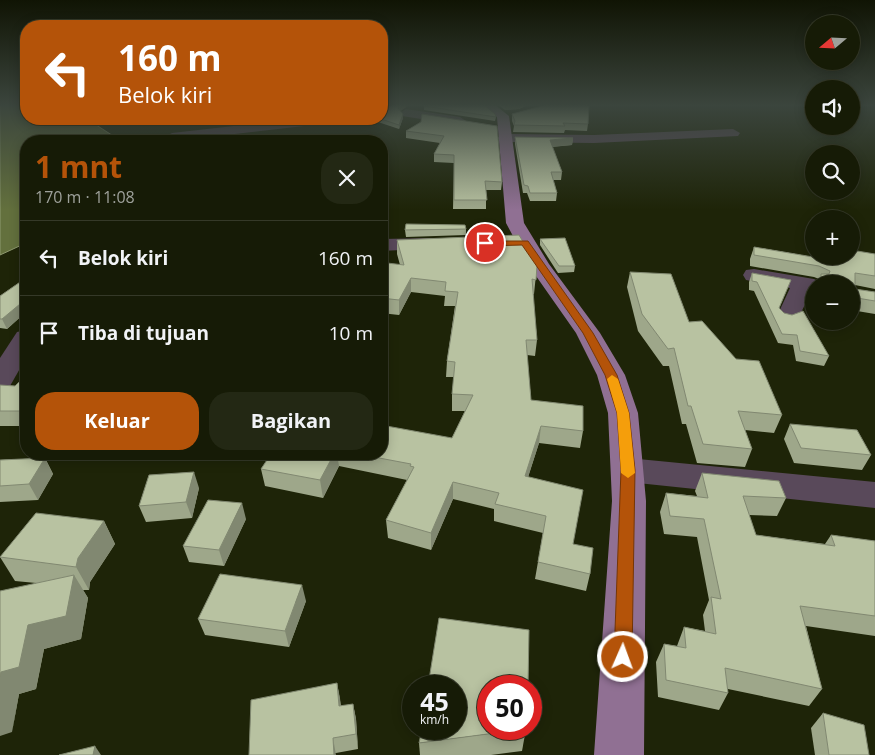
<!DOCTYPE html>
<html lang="id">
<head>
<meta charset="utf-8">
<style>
  body { margin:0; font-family:"Open Sans",sans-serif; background:#232814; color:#f1f3f6; height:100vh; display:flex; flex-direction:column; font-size:19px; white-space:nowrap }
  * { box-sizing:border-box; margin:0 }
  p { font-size:16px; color:#9ea19b }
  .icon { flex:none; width:28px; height:28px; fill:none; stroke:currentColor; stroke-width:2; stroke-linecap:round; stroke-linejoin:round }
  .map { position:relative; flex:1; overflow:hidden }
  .side { position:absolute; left:20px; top:135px; width:368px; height:325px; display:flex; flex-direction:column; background:#161b06; border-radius:20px; box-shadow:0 2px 12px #0003,0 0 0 1px #353928 }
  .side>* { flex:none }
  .guide { position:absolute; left:20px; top:20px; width:368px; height:105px; border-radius:20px; box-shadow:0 2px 12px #0003,0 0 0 1px #353928; background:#b45309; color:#fff; overflow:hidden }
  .needle { width:32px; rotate:251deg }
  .tools { position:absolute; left:805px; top:15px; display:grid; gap:10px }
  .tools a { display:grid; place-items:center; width:55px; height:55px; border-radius:50%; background:#161b06; box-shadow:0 2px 12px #0003,0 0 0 1px #353928; font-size:25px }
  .speed { position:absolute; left:402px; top:675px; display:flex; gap:10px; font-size:25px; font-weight:700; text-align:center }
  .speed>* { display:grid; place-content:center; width:65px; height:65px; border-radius:50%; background:#161b06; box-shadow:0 2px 12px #0003,0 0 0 1px #353928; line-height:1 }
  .speed small { font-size:12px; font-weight:400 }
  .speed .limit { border:8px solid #d22; background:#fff; color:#111 }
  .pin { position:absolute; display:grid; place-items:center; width:42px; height:42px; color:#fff; margin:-21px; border:2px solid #fff; border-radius:50%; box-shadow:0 1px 5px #0007 }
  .me { position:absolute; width:55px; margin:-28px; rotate:2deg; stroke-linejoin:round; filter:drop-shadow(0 0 4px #0008) }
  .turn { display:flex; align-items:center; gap:18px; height:105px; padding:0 15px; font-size:22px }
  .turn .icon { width:65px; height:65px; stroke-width:2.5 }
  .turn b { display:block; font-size:35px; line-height:42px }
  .round { display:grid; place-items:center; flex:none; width:52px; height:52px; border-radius:20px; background:#232814 }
  .head { display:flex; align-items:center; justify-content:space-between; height:85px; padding:0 15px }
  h1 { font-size:30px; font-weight:700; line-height:38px; color:#b45309 }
  .button { display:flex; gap:10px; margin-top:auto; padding:10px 15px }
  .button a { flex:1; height:58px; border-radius:20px; background:#b45309; color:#fff; font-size:20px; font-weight:700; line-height:58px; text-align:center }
  .button a+a { background:#232814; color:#f1f3f6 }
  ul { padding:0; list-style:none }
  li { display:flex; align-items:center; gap:15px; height:75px; padding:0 15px; border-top:1px solid #353928 }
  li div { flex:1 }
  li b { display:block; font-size:19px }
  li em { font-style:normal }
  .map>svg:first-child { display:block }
  .water { fill:#63703d; stroke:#8e9970 }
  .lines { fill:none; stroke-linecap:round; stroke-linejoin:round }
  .minor { fill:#59495a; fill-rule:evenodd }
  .major { fill:#907093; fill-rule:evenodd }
  .wall { fill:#9ea78a }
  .shaded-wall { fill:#818871 }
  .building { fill:#b8c2a1; stroke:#818871 }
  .route { fill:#b45309; stroke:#753606 }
  .slow { fill:#f59e0b }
</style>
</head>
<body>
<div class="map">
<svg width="875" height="755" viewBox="0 0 875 755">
  <rect width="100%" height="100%" fill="#1e2408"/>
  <polygon class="water" points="0,104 26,104 26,119 87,119 121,141 26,141 26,243 0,255"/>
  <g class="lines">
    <g class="minor">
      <polygon points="381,104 399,104 381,112"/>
      <polygon points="406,109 460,117 466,121 460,125 402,116 400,113"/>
      <polygon points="297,119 336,119 330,123 175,141 158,141 172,133"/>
      <polygon points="733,129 740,133 738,136 594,143 504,142 497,138 504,134 594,135"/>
      <polygon points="435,238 442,240 445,244 442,248 381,251 381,239"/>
      <polygon points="754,269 814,279 824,284 814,284 814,293 811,292 797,321 789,323 781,321 777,316 790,288 746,280 743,275 746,270"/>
      <polygon points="26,330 26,358 10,386 0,388 0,358 17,332"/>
      <polygon points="628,458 875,482 875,508 628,482 616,478 612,470 616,462"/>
    </g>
    <polygon class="major" points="480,104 494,104 509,116 524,223 549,264 600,333 625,375 638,413 646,501 644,755 594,755 612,501 608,413 597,375 576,333 529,266 506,223 497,117"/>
  </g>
  <g class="wall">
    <polygon points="393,104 407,104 406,107 400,111 403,118 399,129 369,119 381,119"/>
    <polygon points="424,104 496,117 495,121 424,110"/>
    <polygon points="497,104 530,104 519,109 505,110"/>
    <polygon points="542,106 588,124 587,131 565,130 564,133 513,132 514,126 512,121 512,114"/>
    <polygon points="422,114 502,182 501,190 486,190 486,209 453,209 454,163 434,162 434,154 440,143 406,138 406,131 421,122"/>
    <polygon points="515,137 573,138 572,145 552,147 562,172 561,180 553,180 557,193 556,201 530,201 527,193 523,193 515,144"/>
    <polygon points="466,229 466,235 406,237 405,230"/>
    <polygon points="540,239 575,266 574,272 558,273 540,245"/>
    <polygon points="397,240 537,265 534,294 533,294 537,340 535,356 527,355 531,400 583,431 580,448 539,443 528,477 573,544 590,574 586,591 535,579 543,533 494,521 494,509 453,499 431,550 388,538 386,520 407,480 339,466 323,498 265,486 261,469 271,454 381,454 452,438 465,411 452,411 452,394 454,377 446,377 447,361 455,306 444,306 445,296 411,292 399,315 381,313 381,272 400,265 397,254"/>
    <polygon points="754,247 813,257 814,256 851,256 875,254 875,289 855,285 855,289 875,292 875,314 851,310 851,284 817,282 819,279 814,277 750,266 750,259"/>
    <polygon points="630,272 689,322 782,415 774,433 745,430 752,449 745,467 697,463 686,424 682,424 669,366 663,366 638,331 627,287"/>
    <polygon points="752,273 791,280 779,308 829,356 824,366 796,361 793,345 778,343 754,291 749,290 749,282"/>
    <polygon points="26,278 26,312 7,329 0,328 0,296"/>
    <polygon points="814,289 814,304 808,303"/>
    <polygon points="26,379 26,426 0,426 0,385 15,386 25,381"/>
    <polygon points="790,424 871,455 862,470 794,463 784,439"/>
    <polygon points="45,458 53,474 38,500 0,502 0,460"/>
    <polygon points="702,473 786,498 777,516 749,515 756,535 825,544 831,535 875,541 875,636 806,626 822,689 809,706 728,689 728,693 719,710 658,697 656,662 664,644 677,646 684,627 705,631 703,615 709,600 697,537 664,534 660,512 666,493 697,496 695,491"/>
    <polygon points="199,488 192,518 146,522 139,506"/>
    <polygon points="246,519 224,566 189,562 183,546"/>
    <polygon points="104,521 115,544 90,582 89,590 83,590 88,598 81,639 44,649 36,689 19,694 12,732 36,583 15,581 0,557"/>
    <polygon points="306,601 289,647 205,635 198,619"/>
    <polygon points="337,683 341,706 353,704 356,719 358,749 336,753 249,755"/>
    <polygon points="823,713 869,755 815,755 811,728"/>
    <polygon points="526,729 522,751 491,755 420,755 419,743"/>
  </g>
  <g class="shaded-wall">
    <polygon points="404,104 407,104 406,107 398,113 398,108"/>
    <polygon points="520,104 530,104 519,109 505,110 505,106"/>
    <polygon points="403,114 403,118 399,129 399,125"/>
    <polygon points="273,119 290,119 273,120"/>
    <polygon points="573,138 572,145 549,147 550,140"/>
    <polygon points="411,278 411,292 399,315 399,300"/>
    <polygon points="26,299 26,312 7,329 2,319"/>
    <polygon points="541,426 539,443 523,493 525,476"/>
    <polygon points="334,454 337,454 339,466 323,498 320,480"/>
    <polygon points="45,458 53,474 38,500 29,484"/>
    <polygon points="194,472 199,488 192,518 186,502"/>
    <polygon points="453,482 453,499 431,550 431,533"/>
    <polygon points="242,503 246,519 224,566 219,550"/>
    <polygon points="104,521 115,544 90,582 89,590 76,567 78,558"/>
    <polygon points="74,575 88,598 81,639 44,649 36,689 19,694 12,732 0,736 0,677 1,672 28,625"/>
    <polygon points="302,585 306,601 289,647 285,631"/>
    <polygon points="337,683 340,698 342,721 339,706"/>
    <polygon points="353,704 356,719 358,749 356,734"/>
    <polygon points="333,738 336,755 334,755"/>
    <polygon points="95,746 101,755 93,755"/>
  </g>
  <g class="building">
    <polygon points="393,104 404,104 398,108 403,114 399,125 381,119 381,109"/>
    <polygon points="424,104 483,104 495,114 496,117 424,106"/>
    <polygon points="503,104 520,104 505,106"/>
    <polygon points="545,104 583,104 589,106 588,124 563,123 565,126 514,125 515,121 512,114 542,106"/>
    <polygon points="422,114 497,126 502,182 485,181 487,200 454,200 454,155 434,154 444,136 406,131 421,122"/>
    <polygon points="515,137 573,138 550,140 562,172 551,172 557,193 530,193 528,186 524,185"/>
    <polygon points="406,224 465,225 466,229 405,230"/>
    <polygon points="519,235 537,265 536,280 532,279 537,340 526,340 531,400 583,406 583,431 541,426 525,476 583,490 573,544 593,548 590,574 538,562 546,516 495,504 499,493 453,482 431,533 386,520 414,467 410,466 411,464 358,454 381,454 381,425 452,438 473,395 452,394 455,362 447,361 458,292 445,291 446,282 411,278 399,300 381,298 381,272 387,263 404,265 397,240"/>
    <polygon points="565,238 575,266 559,266 540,239"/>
    <polygon points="754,247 819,258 819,256 851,256 851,250 875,254 875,276 855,273 855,289 875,292 875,301 851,297 851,284 816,284 817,282 821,281 821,274 829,274 830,271 819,266 754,255"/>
    <polygon points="630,272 671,274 689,322 702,321 736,359 759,361 782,415 738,411 752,449 703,444 691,406 688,406 674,348 668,349 642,314"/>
    <polygon points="752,273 791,280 779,308 784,313 792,315 803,311 829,356 800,351 797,335 782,334 757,282 752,281"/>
    <polygon points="26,278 26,299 2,319 0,319 0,296"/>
    <polygon points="26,379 26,411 0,411 0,385 15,386 20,381 25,381"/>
    <polygon points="790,424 857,430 871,455 801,448"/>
    <polygon points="271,454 334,454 320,480 261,469"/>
    <polygon points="45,458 29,484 0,486 0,460"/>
    <polygon points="194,472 186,502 139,506 149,475"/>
    <polygon points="702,473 779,481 786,498 743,496 756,535 835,546 831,535 875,541 875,616 800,606 822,689 725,668 728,693 666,680 664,644 686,648 684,627 716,634 711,597 721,599 704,519 670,516 666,493 708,498"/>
    <polygon points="208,500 242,503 219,550 183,546"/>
    <polygon points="36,513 104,521 78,558 76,567 0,557"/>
    <polygon points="220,574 302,585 285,631 198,619"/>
    <polygon points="74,575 66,616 28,625 19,667 1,672 0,677 0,591"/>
    <polygon points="439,618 529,630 528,686 489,686 489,729 526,729 419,743 422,729 456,729 456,686 428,686"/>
    <polygon points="337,683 339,706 353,704 356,734 333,738 334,755 249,755 251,700"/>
    <polygon points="823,713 864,725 869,755 829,755"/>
    <polygon points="95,746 93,755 59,755"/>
  </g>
  <linearGradient id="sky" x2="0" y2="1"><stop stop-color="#101404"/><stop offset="0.5" stop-color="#3b453d"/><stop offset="1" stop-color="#3b453d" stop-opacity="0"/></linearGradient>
  <rect width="875" height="210" fill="url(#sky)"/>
  <polygon class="route" points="482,241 528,241 593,333 617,375 629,413 635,470 632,657 629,663 623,666 616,663 614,657 621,470 617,413 605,375 583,333 522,245 485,246 482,245"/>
  <polygon class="slow" points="612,375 618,379 629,413 635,473 628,478 621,473 617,413 607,379"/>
</svg>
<div class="tools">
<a><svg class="needle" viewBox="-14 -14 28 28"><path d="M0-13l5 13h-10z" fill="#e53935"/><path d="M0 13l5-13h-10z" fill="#9ea19b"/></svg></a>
<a><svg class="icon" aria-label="sound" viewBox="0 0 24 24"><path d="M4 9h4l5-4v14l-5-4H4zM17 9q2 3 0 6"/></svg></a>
<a><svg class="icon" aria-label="search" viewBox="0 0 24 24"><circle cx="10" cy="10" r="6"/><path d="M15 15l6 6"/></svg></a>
<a>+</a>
<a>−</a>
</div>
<div class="speed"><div>45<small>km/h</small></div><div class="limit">50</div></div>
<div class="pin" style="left:485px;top:243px;background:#d93025"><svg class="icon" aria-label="arrive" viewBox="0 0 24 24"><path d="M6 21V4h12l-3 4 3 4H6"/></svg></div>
<svg class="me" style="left:623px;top:657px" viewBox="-20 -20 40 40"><circle r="17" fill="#b45309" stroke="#fff" stroke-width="3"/><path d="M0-11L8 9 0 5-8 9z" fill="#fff"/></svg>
<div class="guide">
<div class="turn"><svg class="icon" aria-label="left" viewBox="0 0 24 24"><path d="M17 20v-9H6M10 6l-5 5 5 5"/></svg><div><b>160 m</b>Belok kiri</div></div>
</div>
<section class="side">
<div class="head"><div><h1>1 mnt</h1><p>170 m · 11:08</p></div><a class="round"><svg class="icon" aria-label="close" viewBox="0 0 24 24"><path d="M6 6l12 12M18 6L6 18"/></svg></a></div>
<ul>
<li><svg class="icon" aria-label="left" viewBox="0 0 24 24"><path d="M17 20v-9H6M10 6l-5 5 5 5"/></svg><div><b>Belok kiri</b></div><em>160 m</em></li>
<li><svg class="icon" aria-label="arrive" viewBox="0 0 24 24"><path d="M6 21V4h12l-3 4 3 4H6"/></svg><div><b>Tiba di tujuan</b></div><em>10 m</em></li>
</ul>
<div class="button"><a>Keluar</a><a>Bagikan</a></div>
</section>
</div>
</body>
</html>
